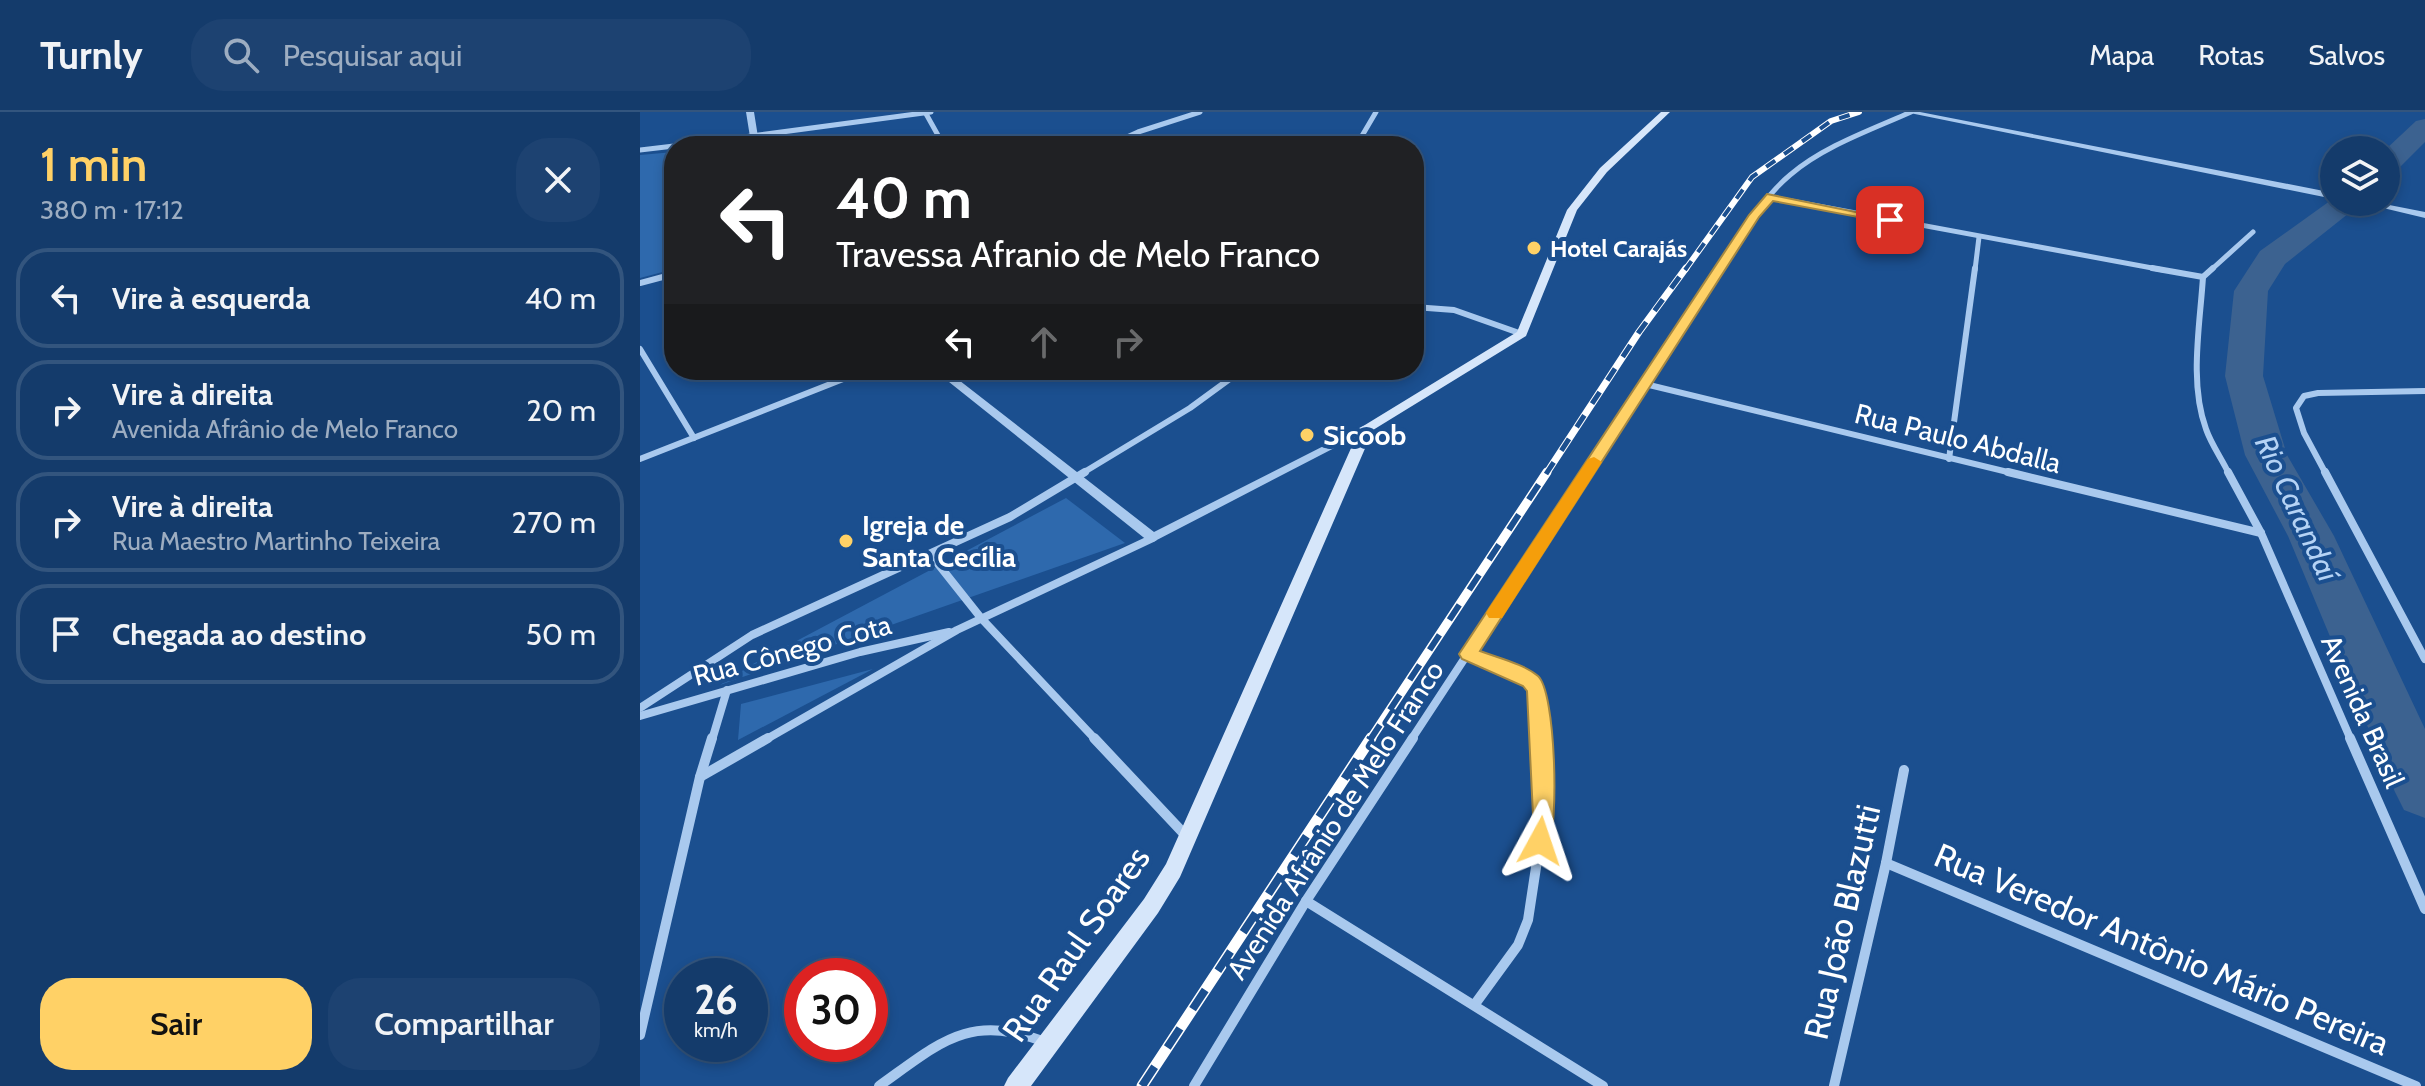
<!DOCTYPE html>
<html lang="pt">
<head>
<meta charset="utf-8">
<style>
  body { margin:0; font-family:Cabin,sans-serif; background:#1d4271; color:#f1f3f6; height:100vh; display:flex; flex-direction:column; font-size:30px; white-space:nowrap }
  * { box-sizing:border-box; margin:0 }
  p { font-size:26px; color:#9dadc1 }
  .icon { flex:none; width:44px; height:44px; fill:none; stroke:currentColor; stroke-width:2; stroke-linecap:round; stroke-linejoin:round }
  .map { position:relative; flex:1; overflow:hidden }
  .side { display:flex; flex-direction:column; background:#143b6b; width:640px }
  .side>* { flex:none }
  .hud { position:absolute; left:24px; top:24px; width:760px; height:244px; border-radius:32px; box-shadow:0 4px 12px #0003,0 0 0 2px #33557e; background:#202124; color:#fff; overflow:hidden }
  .tools { position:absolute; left:1680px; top:24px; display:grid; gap:16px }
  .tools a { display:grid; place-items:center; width:80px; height:80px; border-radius:50%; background:#143b6b; box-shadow:0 4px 12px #0003,0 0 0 2px #33557e; font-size:40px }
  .speed { position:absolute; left:24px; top:846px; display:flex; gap:16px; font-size:40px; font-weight:700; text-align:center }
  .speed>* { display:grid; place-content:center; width:104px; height:104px; border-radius:50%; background:#143b6b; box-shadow:0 4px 12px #0003,0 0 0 2px #33557e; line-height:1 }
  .speed small { font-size:20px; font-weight:400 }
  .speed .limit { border:12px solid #d22; background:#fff; color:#111 }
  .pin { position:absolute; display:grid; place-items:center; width:68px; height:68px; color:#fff; margin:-34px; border-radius:16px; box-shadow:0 4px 12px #0006 }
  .me { position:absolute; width:88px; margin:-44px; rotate:5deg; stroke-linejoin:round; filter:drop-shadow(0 0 6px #0008) }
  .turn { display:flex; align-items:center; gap:28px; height:168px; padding:0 40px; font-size:36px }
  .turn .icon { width:104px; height:104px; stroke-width:2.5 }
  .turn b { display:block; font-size:56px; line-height:68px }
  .lanes { display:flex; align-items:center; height:76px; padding:0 40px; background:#0003; justify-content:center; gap:40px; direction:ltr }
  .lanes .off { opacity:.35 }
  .round { display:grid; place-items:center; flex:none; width:84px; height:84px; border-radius:32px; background:#1d4271 }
  .headline { display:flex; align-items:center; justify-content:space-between; height:136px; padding:0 40px }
  h1 { font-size:48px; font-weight:600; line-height:60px; color:#ffd166 }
  .action { display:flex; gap:16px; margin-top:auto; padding:16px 40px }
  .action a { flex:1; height:92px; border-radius:32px; background:#ffd166; color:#111; font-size:32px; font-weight:600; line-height:92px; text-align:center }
  .action a+a { background:#1d4271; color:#f1f3f6 }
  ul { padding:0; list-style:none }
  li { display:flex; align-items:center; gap:24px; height:100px; margin:0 16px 12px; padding:0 24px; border:4px solid #33557e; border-radius:32px }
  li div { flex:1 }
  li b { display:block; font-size:30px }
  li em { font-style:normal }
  header { display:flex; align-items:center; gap:48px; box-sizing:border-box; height:112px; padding:0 40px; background:#143b6b; border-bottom:2px solid #33557e }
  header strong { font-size:38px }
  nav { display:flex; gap:44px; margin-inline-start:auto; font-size:28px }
  .search { width:560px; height:72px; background:#1d4271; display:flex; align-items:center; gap:20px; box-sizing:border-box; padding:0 28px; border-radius:32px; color:#9dadc1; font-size:30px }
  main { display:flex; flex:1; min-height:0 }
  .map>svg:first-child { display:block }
  .green { fill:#2e69ad }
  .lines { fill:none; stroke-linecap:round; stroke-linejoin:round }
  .river { fill:#3c6290; fill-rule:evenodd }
  .minor-far3 { stroke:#a9c9ee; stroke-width:5 }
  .minor-far2 { stroke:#a9c9ee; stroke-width:6 }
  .minor-far1 { stroke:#a9c9ee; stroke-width:8 }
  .minor { stroke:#a9c9ee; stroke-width:10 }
  .tertiary { fill:#a9c9ee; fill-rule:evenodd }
  .secondary { fill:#d6e6fa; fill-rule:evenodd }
  .rail-far3-casing { stroke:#fff; stroke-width:6 }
  .rail-far2-casing { stroke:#fff; stroke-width:7 }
  .rail-far1-casing { stroke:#fff; stroke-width:9 }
  .rail-casing { stroke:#fff; stroke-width:11 }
  .rail-far3 { stroke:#1b4f8f; stroke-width:4; stroke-dasharray:11; stroke-linecap:butt }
  .rail-far2 { stroke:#1b4f8f; stroke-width:5; stroke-dasharray:14; stroke-linecap:butt }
  .rail-far1 { stroke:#1b4f8f; stroke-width:6; stroke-dasharray:18; stroke-linecap:butt }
  .rail { stroke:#1b4f8f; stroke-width:8; stroke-dasharray:23; stroke-linecap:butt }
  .route { fill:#ffd166; stroke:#a68842; stroke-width:2 }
  .slow { fill:#f59e0b }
  .poi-dot { fill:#ffd166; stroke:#1b4f8f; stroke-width:3 }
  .labels { text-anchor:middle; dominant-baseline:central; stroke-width:8; stroke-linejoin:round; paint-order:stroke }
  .far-poi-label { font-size:24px; font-weight:bold; fill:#fff; stroke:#1b4f8f; text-anchor:start }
  .poi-label { font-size:28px; font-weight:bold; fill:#fff; stroke:#1b4f8f; text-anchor:start }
  .street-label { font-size:28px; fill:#fff; stroke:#1b4f8f }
  .water-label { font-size:30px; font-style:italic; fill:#b5d3f5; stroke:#1b4f8f }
  .near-street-label { font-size:34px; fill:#fff; stroke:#1b4f8f }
</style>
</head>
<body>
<header>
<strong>Turnly</strong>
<div class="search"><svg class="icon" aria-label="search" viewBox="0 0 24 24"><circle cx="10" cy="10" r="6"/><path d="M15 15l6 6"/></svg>Pesquisar aqui</div>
<nav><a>Mapa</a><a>Rotas</a><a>Salvos</a></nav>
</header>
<main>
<section class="side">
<div class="headline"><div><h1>1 min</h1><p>380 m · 17:12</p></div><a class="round"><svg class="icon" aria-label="close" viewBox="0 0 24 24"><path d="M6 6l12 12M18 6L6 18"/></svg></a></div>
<ul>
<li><svg class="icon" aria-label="left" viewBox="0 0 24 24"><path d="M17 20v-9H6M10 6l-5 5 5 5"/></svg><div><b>Vire à esquerda</b></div><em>40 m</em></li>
<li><svg class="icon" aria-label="right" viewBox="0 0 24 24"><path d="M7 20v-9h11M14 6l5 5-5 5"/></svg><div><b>Vire à direita</b><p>Avenida Afrânio de Melo Franco</p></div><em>20 m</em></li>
<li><svg class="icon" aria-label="right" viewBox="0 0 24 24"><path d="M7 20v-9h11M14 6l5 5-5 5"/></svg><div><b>Vire à direita</b><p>Rua Maestro Martinho Teixeira</p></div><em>270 m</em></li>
<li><svg class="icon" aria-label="arrive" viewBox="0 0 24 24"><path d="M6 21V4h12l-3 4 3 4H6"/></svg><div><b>Chegada ao destino</b></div><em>50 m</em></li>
</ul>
<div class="action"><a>Sair</a><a>Compartilhar</a></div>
</section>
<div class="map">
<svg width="1785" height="974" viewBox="0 0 1785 974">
  <rect width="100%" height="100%" fill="#1b4f8f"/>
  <g class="green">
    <polygon points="34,40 34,157 0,166 0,43"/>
    <polygon points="426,386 485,431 80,573 113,552"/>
    <polygon points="233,557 98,628 101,592"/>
  </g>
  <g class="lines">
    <g class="river">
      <polygon points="1785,7 1785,30 1756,59 1746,62 1745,38 1776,9"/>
      <polygon points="1694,86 1694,90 1723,90 1645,152 1628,179 1623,264 1647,343 1694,424 1785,617 1785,706 1764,698 1755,680 1648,424 1605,343 1585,264 1594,179 1620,139"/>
    </g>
    <g class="minor-far3">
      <polyline points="285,0 304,34"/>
      <polyline points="37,34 291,0"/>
      <polyline points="467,34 498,20 560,0"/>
      <polyline points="716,34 736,0"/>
      <polyline points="0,38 34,34"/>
      <polyline points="1130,85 1523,158"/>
      <path d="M1079,158C1100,126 1120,88 1150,63C1184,34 1231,18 1271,0"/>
      <polyline points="1335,158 1339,125"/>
      <polyline points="1571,158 1613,120"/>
    </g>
    <g class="minor-far2">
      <polyline points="1512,156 1563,165"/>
      <path d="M1573,156L1563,165C1560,213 1549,271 1566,317C1571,332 1582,347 1589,362"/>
      <polyline points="0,171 34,162"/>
      <polyline points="774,195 814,198 882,222"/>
      <polyline points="0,237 54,326"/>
      <polyline points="1005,272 1376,362"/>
      <polyline points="0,347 226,258"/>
      <polyline points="1309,347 1335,156"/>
      <polyline points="441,362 550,296 602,258"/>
      <polyline points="946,362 1081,156"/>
      <polyline points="1686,362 1664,321 1656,296 1664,284 1678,281 1785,279"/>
    </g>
    <g class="minor-far1">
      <polyline points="1368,360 1621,421"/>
      <polyline points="1588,360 1621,421 1711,628"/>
      <polyline points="1685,360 1785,547"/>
      <polyline points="291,443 341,506 456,628"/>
      <polyline points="828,542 890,568 899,586 901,628"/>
      <polyline points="0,596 112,523 370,405 445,360"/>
      <polyline points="0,604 220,540 309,520"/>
      <polyline points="72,628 87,578"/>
      <polyline points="125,628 317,518 513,426"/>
      <polyline points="771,628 947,360"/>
    </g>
    <g class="minor">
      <polyline points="454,626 548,726"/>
      <polyline points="1710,626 1785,797"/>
      <polyline points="60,665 128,626"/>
      <polyline points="1246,751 1776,974"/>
      <polyline points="666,789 963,974"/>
      <polyline points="835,892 878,833 888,808 904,703 901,626"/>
      <polyline points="0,923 60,665 72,626"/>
      <path d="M239,974C301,930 329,900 407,931"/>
      <polyline points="554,974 666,789 773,626"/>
      <polyline points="1194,974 1246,751 1264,658"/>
    </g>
    <g class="tertiary">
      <polygon points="106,0 114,0 118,25 123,34 115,34 110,25"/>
      <polygon points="1265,0 1280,0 1694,81 1694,87"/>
      <polygon points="1718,90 1734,90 1785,100 1785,106"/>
      <polygon points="294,258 306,258 514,420 723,314 727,313 733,316 513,430 508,429"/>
    </g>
    <polygon class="secondary" points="1021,0 1030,0 967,60 937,98 886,224 733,318 540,765 518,801 391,974 364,974 368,966 504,787 526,752 720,316 877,220 927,98 960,56"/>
    <g class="rail-far3-casing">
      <polyline id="rail-far3" points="1045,158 1112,65 1191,9 1219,0"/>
    </g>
    <g class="rail-far2-casing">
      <polyline id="rail-far2" points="906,362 999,220 1046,156"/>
    </g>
    <g class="rail-far1-casing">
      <polyline id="rail-far1" points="730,628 907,360"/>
    </g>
    <g class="rail-casing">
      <polyline id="rail" points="502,974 731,626"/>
    </g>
    <use href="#rail-far3" class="rail-far3"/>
    <use href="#rail-far2" class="rail-far2"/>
    <use href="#rail-far1" class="rail-far1"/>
    <use href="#rail" class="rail"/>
  </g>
  <path class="route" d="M1127,82L1255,108L1250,111L1133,89L1119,105L840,539C858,546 884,552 898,564C916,580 919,714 908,737L900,739L892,737L889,729L893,703L887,579L883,574L822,547L819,542L1109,103Z"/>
  <polygon class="slow" points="954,345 962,350 862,506 849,506 846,501 849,496 948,347"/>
  <g class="poi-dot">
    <circle cx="894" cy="136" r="8"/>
    <circle cx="667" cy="323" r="8"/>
    <circle cx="206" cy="429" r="8"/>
  </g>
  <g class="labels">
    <g class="far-poi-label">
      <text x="910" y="136">Hotel Carajás</text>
    </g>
    <g class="poi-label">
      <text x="683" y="323">Sicoob</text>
      <text x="222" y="413">Igreja de<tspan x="222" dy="32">Santa Cecília</tspan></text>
    </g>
    <g class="street-label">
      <text transform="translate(1318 326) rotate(14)">Rua Paulo Abdalla</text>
      <text transform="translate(152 538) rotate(-15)">Rua Cônego Cota</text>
      <text transform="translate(1723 599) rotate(66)">Avenida Brasil</text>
      <text transform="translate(695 708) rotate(-57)">Avenida Afrânio de Melo Franco</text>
    </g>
    <g class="water-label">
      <text transform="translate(1657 396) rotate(65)">Rio Carandaí</text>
    </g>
    <g class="near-street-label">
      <text transform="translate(1202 810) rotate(-77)">Rua João Blazutti</text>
      <text transform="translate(436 832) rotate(-55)">Rua Raul Soares</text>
      <text transform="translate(1522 837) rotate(23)">Rua Veredor Antônio Mário Pereira</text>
    </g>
  </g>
</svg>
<div class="tools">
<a><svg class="icon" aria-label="layers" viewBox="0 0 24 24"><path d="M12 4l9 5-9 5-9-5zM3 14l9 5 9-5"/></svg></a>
</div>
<div class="speed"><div>26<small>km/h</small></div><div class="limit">30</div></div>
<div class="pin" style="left:1250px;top:108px;background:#d93025"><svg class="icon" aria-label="arrive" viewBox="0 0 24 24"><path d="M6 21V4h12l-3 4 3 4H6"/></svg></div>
<svg class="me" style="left:900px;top:729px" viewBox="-20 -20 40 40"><path d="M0-17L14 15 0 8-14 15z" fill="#ffd166" stroke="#fff" stroke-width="4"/></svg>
<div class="hud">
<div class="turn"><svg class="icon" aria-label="left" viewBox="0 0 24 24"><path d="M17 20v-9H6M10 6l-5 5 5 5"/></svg><div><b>40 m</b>Travessa Afranio de Melo Franco</div></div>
<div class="lanes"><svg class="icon" aria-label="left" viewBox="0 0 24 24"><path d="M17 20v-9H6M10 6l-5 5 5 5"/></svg><svg class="icon off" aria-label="ahead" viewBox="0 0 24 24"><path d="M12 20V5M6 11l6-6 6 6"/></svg><svg class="icon off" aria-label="right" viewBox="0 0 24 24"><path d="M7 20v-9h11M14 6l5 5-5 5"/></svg></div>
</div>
</div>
</main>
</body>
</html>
